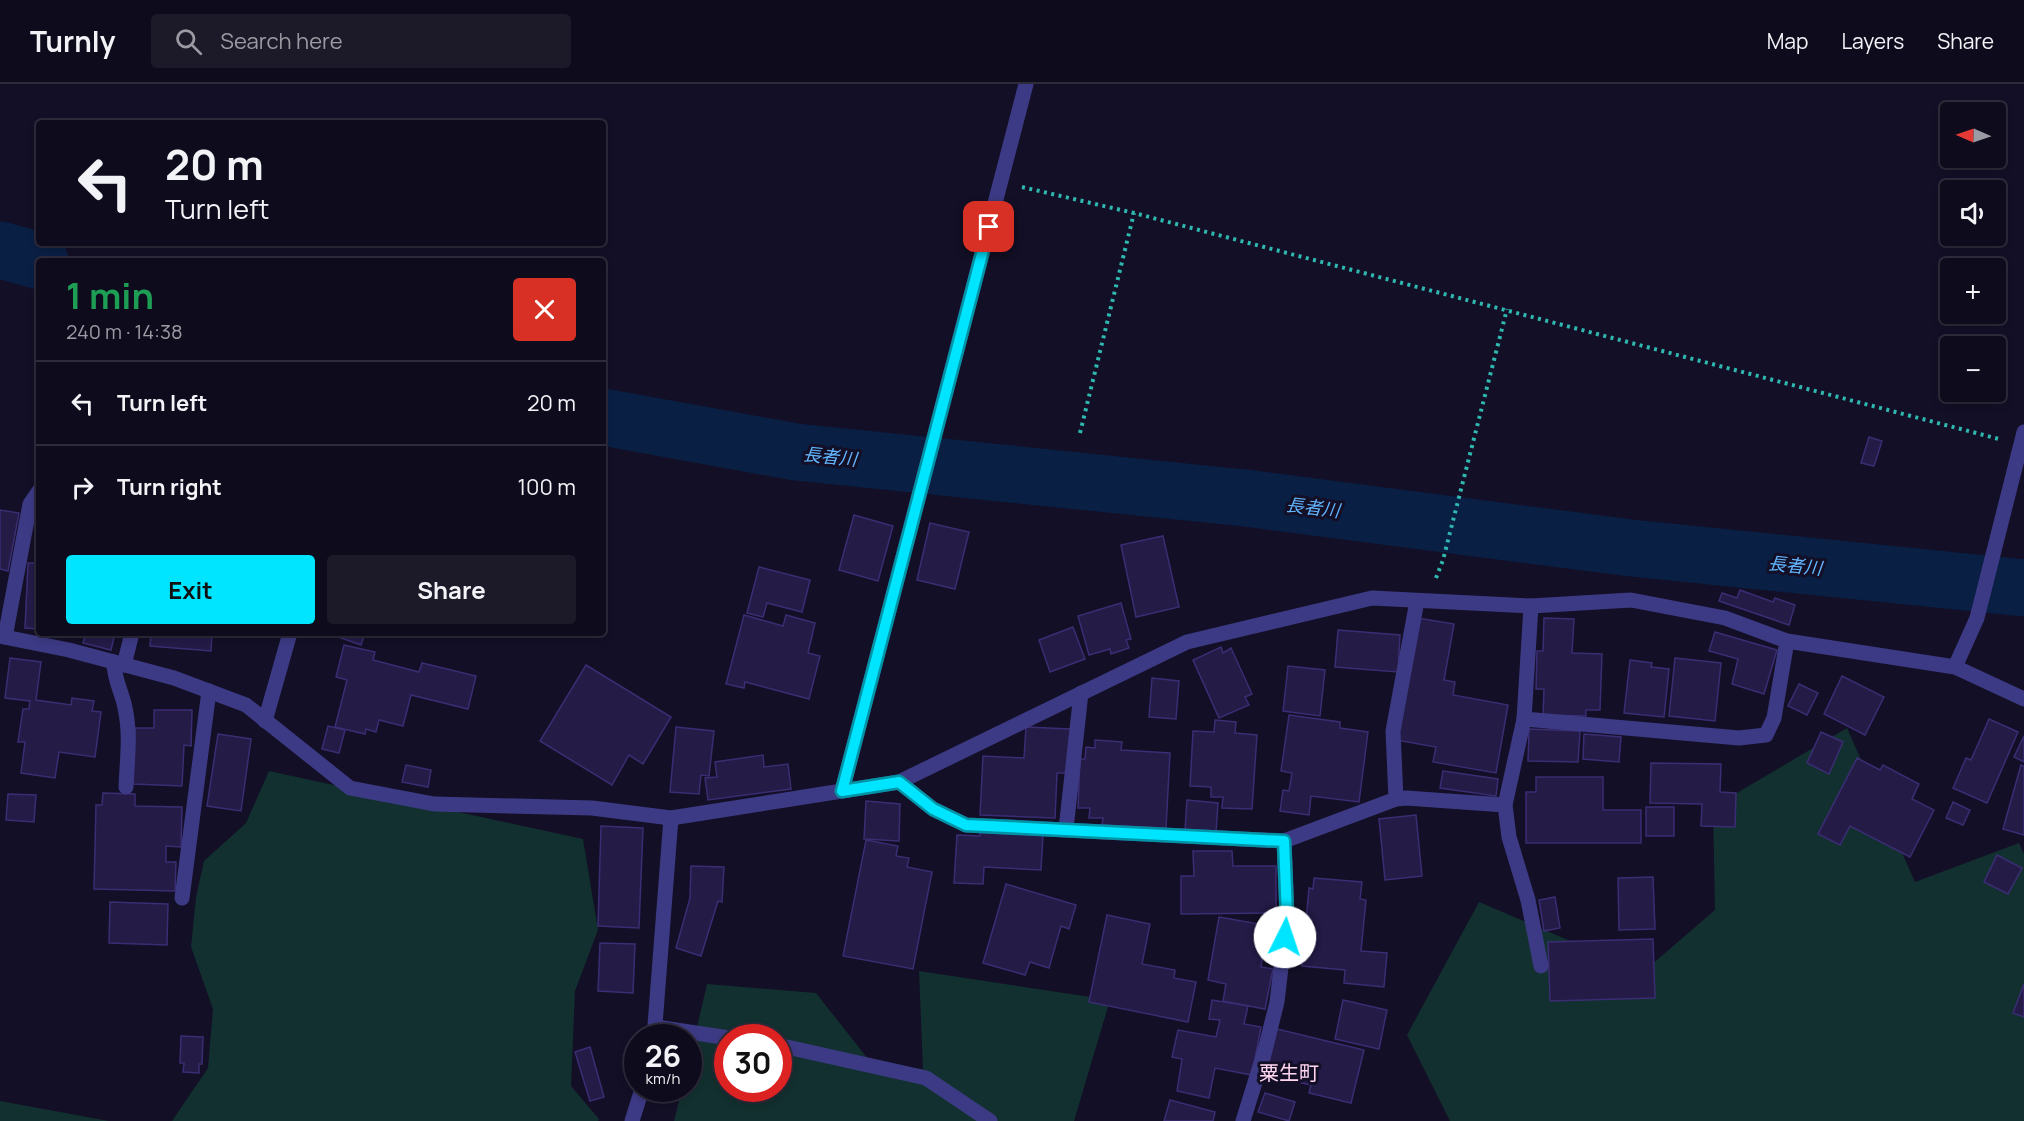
<!DOCTYPE html>
<html lang="en">
<head>
<meta charset="utf-8">
<style>
  body { margin:0; font-family:Manrope,"Noto Sans JP",sans-serif; background:#1c1929; color:#f1f3f6; height:100vh; display:flex; flex-direction:column; font-size:22px; white-space:nowrap }
  * { box-sizing:border-box; margin:0 }
  p { font-size:20px; color:#9b9ba3 }
  .icon { flex:none; width:33px; height:33px; fill:none; stroke:currentColor; stroke-width:2; stroke-linecap:round; stroke-linejoin:round }
  .map { position:relative; flex:1; overflow:hidden }
  .drawer { position:absolute; left:36px; top:174px; width:570px; height:378px; display:flex; flex-direction:column; background:#0e0b1c; border-radius:6px; box-shadow:0 3px 9px #0003,0 0 0 2px #2e2b3b }
  .drawer>* { flex:none }
  .top-card { position:absolute; left:36px; top:36px; width:570px; height:126px; border-radius:6px; box-shadow:0 3px 9px #0003,0 0 0 2px #2e2b3b; background:#0e0b1c; color:#f1f3f6; overflow:hidden }
  .needle { width:39px; rotate:272deg }
  .buttons { position:absolute; left:1940px; top:18px; display:grid; gap:12px }
  .buttons a { display:grid; place-items:center; width:66px; height:66px; border-radius:6px; background:#0e0b1c; box-shadow:0 3px 9px #0003,0 0 0 2px #2e2b3b; font-size:30px }
  .speed { position:absolute; left:624px; top:940px; display:flex; gap:12px; font-size:30px; font-weight:700; text-align:center }
  .speed>* { display:grid; place-content:center; width:78px; height:78px; border-radius:50%; background:#0e0b1c; box-shadow:0 3px 9px #0003,0 0 0 2px #2e2b3b; line-height:1 }
  .speed small { font-size:15px; font-weight:400 }
  .speed .limit { border:9px solid #d22; background:#fff; color:#111 }
  .pin { position:absolute; display:grid; place-items:center; width:51px; height:51px; color:#fff; margin:-26px; border-radius:12px; box-shadow:0 3px 9px #0006 }
  .me { position:absolute; width:66px; margin:-33px; rotate:4deg; stroke-linejoin:round; filter:drop-shadow(0 0 4px #0008) }
  .turn { display:flex; align-items:center; gap:21px; height:126px; padding:0 30px; font-size:27px }
  .turn .icon { width:78px; height:78px; stroke-width:2.5 }
  .turn b { display:block; font-size:42px; line-height:51px }
  .round { display:grid; place-items:center; flex:none; width:63px; height:63px; border-radius:6px; background:#1c1929 }
  .head { display:flex; align-items:center; justify-content:space-between; height:102px; padding:0 30px }
  h1 { font-size:36px; font-weight:700; line-height:45px; color:#1e9e55 }
  .primary-button { display:flex; gap:12px; margin-top:auto; padding:12px 30px }
  .primary-button a { flex:1; height:69px; border-radius:6px; background:#00e5ff; color:#111; font-size:24px; font-weight:700; line-height:69px; text-align:center }
  .primary-button a+a { background:#1c1929; color:#f1f3f6 }
  ul { padding:0; list-style:none }
  li { display:flex; align-items:center; gap:18px; height:84px; padding:0 30px; border-top:2px solid #2e2b3b }
  li div { flex:1 }
  li b { display:block; font-size:22px }
  li em { font-style:normal }
  header { display:flex; align-items:center; gap:36px; box-sizing:border-box; height:84px; padding:0 30px; background:#0e0b1c; border-bottom:2px solid #2e2b3b }
  header strong { font-size:28px }
  nav { display:flex; gap:33px; margin-inline-start:auto; font-size:21px }
  .search { width:420px; height:54px; background:#1c1929; display:flex; align-items:center; gap:15px; box-sizing:border-box; padding:0 21px; border-radius:6px; color:#9b9ba3; font-size:22px }
  .map>svg:first-child { display:block }
  .green { fill:#12302f; fill-rule:evenodd }
  .lines { fill:none; stroke-linecap:round; stroke-linejoin:round }
  .river { stroke:#0a1f44; stroke-width:57 }
  .building { fill:#241b47; stroke:#3b2d73; stroke-width:1.5 }
  .path { stroke:#2fb8b0; stroke-width:4; stroke-dasharray:3 4.5; stroke-linecap:butt }
  .service { stroke:#3d3a85; stroke-width:15 }
  .minor { stroke:#3d3a85; stroke-width:15 }
  .tertiary { stroke:#3d3a85; stroke-width:15 }
  .route-casing { stroke:#0095a6; stroke-width:15 }
  .route { stroke:#00e5ff; stroke-width:10 }
  .labels { text-anchor:middle; dominant-baseline:central; stroke-width:6; stroke-linejoin:round; paint-order:stroke }
  .water-label { font-size:18px; font-style:italic; fill:#62b6ff; stroke:#130f26 }
  .quarter-label { font-size:20px; fill:#ffd6f0; stroke:#130f26 }
</style>
</head>
<body>
<header>
<strong>Turnly</strong>
<div class="search"><svg class="icon" aria-label="search" viewBox="0 0 24 24"><circle cx="10" cy="10" r="6"/><path d="M15 15l6 6"/></svg>Search here</div>
<nav><a>Map</a><a>Layers</a><a>Share</a></nav>
</header>
<div class="map">
<svg width="2024" height="1037" viewBox="0 0 2024 1037">
  <rect width="100%" height="100%" fill="#130f26"/>
  <g class="green">
    <polygon points="1847,644 1915,798 2019,759 2024,770 2024,1037 1450,1037 1407,951 1479,818 1643,888 1715,826 1713,723"/>
    <polygon points="269,687 583,755 598,846 575,907 571,1002 599,1035 598,1037 172,1037 208,984 213,925 191,863 196,813 204,777 246,739"/>
    <path d="M919,887L1110,916L1074,1037H674L682,1005H688L689,978L707,900L816,909L872,980L923,985ZM728,954H778V1005H728Z"/>
    <polygon points="0,1017 109,1037 0,1037"/>
  </g>
  <g class="lines">
    <g class="river">
      <polyline points="0,166 40,177"/>
      <polyline points="603,333 796,368 1245,414 1631,464 2024,504"/>
    </g>
  </g>
  <g class="building">
    <polygon points="1869,353 1882,357 1874,382 1861,379"/>
    <polygon points="0,426 19,429 8,487 0,485"/>
    <polygon points="854,431 893,442 878,497 839,486"/>
    <polygon points="930,439 969,448 955,505 917,496"/>
    <polygon points="1163,452 1179,523 1136,533 1121,461"/>
    <polygon points="28,479 39,479 39,545 25,544"/>
    <polygon points="759,483 810,496 802,528 767,519 763,533 747,529"/>
    <polygon points="1740,506 1773,518 1775,514 1795,521 1789,541 1719,517 1722,509 1737,514"/>
    <polygon points="1121,519 1131,555 1126,556 1129,564 1111,570 1110,565 1089,571 1078,532"/>
    <polygon points="744,531 783,542 786,531 815,539 808,569 820,572 809,615 745,598 744,604 726,600"/>
    <polygon points="1418,534 1454,540 1444,596 1455,598 1453,611 1508,621 1496,689 1433,678 1436,663 1396,656"/>
    <polygon points="1544,534 1574,535 1572,569 1602,570 1600,626 1586,626 1586,632 1543,631 1544,605 1536,605 1537,567 1543,567"/>
    <polygon points="1073,543 1085,575 1050,588 1039,556"/>
    <polygon points="1338,546 1400,551 1398,588 1335,583"/>
    <polygon points="1715,548 1777,566 1764,610 1732,600 1738,575 1709,567"/>
    <polygon points="86,549 115,549 111,566 83,559"/>
    <polygon points="151,549 212,549 211,567 150,562"/>
    <polygon points="327,549 365,549 361,561"/>
    <polygon points="344,561 375,568 373,576 419,588 422,579 476,592 468,625 411,611 403,642 379,636 376,648 366,645 365,650 335,643 347,596 336,593"/>
    <polygon points="1221,563 1223,569 1231,564 1252,610 1245,613 1249,621 1219,634 1193,576"/>
    <polygon points="10,574 41,578 36,616 71,621 72,614 94,617 92,627 101,628 95,673 59,668 55,694 21,689 25,658 18,658 23,625 29,625 30,617 5,614"/>
    <polygon points="1675,574 1721,579 1715,637 1669,632"/>
    <polygon points="1630,576 1652,579 1651,583 1669,585 1664,633 1624,629"/>
    <polygon points="586,581 671,633 643,680 629,671 612,701 540,657"/>
    <polygon points="1288,582 1325,586 1320,632 1283,627"/>
    <polygon points="1842,592 1884,613 1865,651 1824,630"/>
    <polygon points="1152,594 1179,597 1176,635 1149,633"/>
    <polygon points="1799,600 1818,609 1807,631 1788,622"/>
    <polygon points="154,626 192,626 191,662 184,661 182,702 133,700 135,644 154,644"/>
    <polygon points="1289,631 1340,638 1340,644 1368,648 1359,718 1311,712 1309,731 1280,727 1283,706 1289,707 1292,689 1281,687"/>
    <polygon points="1989,635 2018,648 1987,719 1953,704 1966,674 1971,676"/>
    <polygon points="1215,636 1236,638 1235,649 1257,651 1252,725 1222,724 1223,713 1211,713 1211,703 1190,702 1193,647 1214,648"/>
    <polygon points="328,642 345,646 339,669 322,665"/>
    <polygon points="676,643 714,647 709,692 701,691 699,710 670,708"/>
    <polygon points="1026,643 1070,645 1068,689 1057,689 1055,734 980,731 983,672 1024,674"/>
    <polygon points="1529,645 1580,647 1578,678 1528,677"/>
    <polygon points="1821,648 1843,658 1829,690 1807,679"/>
    <polygon points="218,650 251,655 241,727 207,722"/>
    <polygon points="1584,650 1621,653 1619,678 1583,675"/>
    <polygon points="2024,652 2024,678 2014,673"/>
    <polygon points="1095,656 1122,658 1121,666 1170,669 1166,744 1102,741 1103,734 1089,734 1090,724 1078,724 1080,675 1085,675 1086,663 1095,664"/>
    <polygon points="763,671 764,683 788,680 791,705 708,716 705,694 717,693 715,678"/>
    <polygon points="1857,674 1880,686 1883,681 1919,700 1912,715 1934,726 1910,773 1850,742 1840,761 1818,750"/>
    <polygon points="1651,679 1721,680 1720,708 1736,709 1735,743 1701,742 1702,720 1650,719"/>
    <polygon points="406,681 431,686 428,703 402,698"/>
    <polygon points="2021,681 2024,682 2024,751 2003,745"/>
    <polygon points="1443,687 1498,695 1496,712 1440,704"/>
    <polygon points="1536,693 1603,693 1603,726 1641,726 1641,759 1526,759 1526,708 1536,708"/>
    <polygon points="103,709 135,710 135,722 182,723 181,763 166,762 166,778 176,778 175,807 94,805 96,721 102,721"/>
    <polygon points="8,710 36,711 34,738 6,736"/>
    <polygon points="1187,716 1218,719 1216,748 1185,746"/>
    <polygon points="866,717 900,720 899,757 864,755"/>
    <polygon points="1953,718 1970,726 1963,741 1946,734"/>
    <rect x="1646" y="723" width="28" height="29"/>
    <polygon points="1416,731 1422,792 1385,796 1379,735"/>
    <polygon points="601,742 643,744 639,844 598,842"/>
    <polygon points="980,748 1043,751 1041,786 984,783 983,800 954,799 957,751 980,752"/>
    <polygon points="866,756 898,762 896,772 909,774 907,783 932,788 913,885 843,872"/>
    <polygon points="1193,767 1232,767 1233,782 1276,782 1276,829 1181,830 1181,792 1194,792"/>
    <polygon points="1997,771 2022,784 2008,810 1984,798"/>
    <polygon points="691,782 724,783 722,818 718,817 701,872 676,864 690,814"/>
    <polygon points="1653,793 1655,845 1619,846 1618,794"/>
    <polygon points="1314,794 1362,798 1360,815 1366,816 1361,867 1387,869 1384,903 1344,899 1345,886 1302,882 1309,804 1313,805"/>
    <polygon points="1006,800 1076,821 1069,845 1061,842 1049,884 1030,878 1025,891 983,879"/>
    <polygon points="1555,813 1560,844 1544,847 1539,816"/>
    <polygon points="110,818 168,820 167,861 109,859"/>
    <polygon points="1107,831 1150,840 1142,880 1175,886 1174,894 1196,898 1188,938 1089,918"/>
    <polygon points="1219,833 1259,840 1258,849 1275,852 1272,872 1263,870 1261,883 1273,885 1265,925 1223,917 1226,900 1208,896"/>
    <polygon points="1653,855 1655,914 1550,917 1548,858"/>
    <polygon points="600,859 635,860 633,909 598,907"/>
    <polygon points="2024,900 2024,933 2013,929"/>
    <polygon points="1212,916 1248,922 1244,940 1261,943 1252,991 1215,984 1209,1014 1177,1007 1182,975 1172,973 1178,946 1216,953 1220,936 1209,935"/>
    <polygon points="1343,916 1387,926 1379,965 1335,955"/>
    <polygon points="1277,945 1364,966 1351,1019 1309,1009 1311,1001 1266,991"/>
    <polygon points="181,952 203,953 202,980 199,980 199,989 183,988 184,979 180,979"/>
    <polygon points="590,963 604,1013 590,1017 575,968"/>
    <polygon points="1265,1009 1295,1018 1289,1037 1258,1028"/>
    <polygon points="1170,1016 1215,1028 1213,1037 1164,1037"/>
  </g>
  <g class="lines">
    <g class="path">
      <polyline points="1022,103 1134,129 1999,355"/>
      <polyline points="1080,349 1134,129"/>
      <polyline points="1436,494 1443,476 1507,225"/>
    </g>
    <g class="service">
      <polyline points="5,553 30,420 39,407"/>
      <path d="M114,578C114,597 122,607 125,624C131,650 127,677 126,703"/>
      <polyline points="124,581 132,549"/>
    </g>
    <g class="minor">
      <polyline points="1531,522 1524,635 1505,721 1509,753 1528,816 1541,882"/>
      <polyline points="1955,583 1977,534 2024,348"/>
      <polyline points="1524,635 1739,654 1766,651 1774,634 1787,557"/>
      <polyline points="265,637 290,549"/>
      <polyline points="899,698 933,725 966,741 1284,757 1396,715 1406,714 1505,721"/>
      <polyline points="842,707 1026,0"/>
      <polyline points="1396,715 1393,647 1417,517"/>
      <polyline points="1066,745 1081,609"/>
      <polyline points="182,814 209,607"/>
      <polyline points="656,943 729,954"/>
      <polyline points="778,961 926,994 990,1037"/>
      <polyline points="1243,1037 1265,966 1277,918 1287,832 1284,757"/>
    </g>
    <g class="tertiary">
      <polyline points="0,552 69,566 174,594 246,621 350,704 434,720 592,724 671,734 899,698 1187,558 1372,514 1531,522 1631,516 1725,534 1787,557 1955,583 2024,615"/>
      <polyline points="654,954 671,734"/>
      <polyline points="632,1037 642,1005"/>
    </g>
  </g>
  <g class="lines">
    <g class="route-casing">
      <polyline id="route" points="989,143 842,707 899,698 933,725 966,741 1284,757 1287,832 1285,853"/>
    </g>
    <use href="#route" class="route"/>
  </g>
  <g class="labels">
    <g class="water-label">
      <text transform="translate(830 372) rotate(6)">長者川</text>
      <text transform="translate(1313 423) rotate(7)">長者川</text>
      <text transform="translate(1795 481) rotate(6)">長者川</text>
    </g>
    <g class="quarter-label">
      <text x="1289" y="988">粟生町</text>
    </g>
  </g>
</svg>
<div class="buttons">
<a><svg class="needle" viewBox="-14 -14 28 28"><path d="M0-13l5 13h-10z" fill="#e53935"/><path d="M0 13l5-13h-10z" fill="#9b9ba3"/></svg></a>
<a><svg class="icon" aria-label="sound" viewBox="0 0 24 24"><path d="M4 9h4l5-4v14l-5-4H4zM17 9q2 3 0 6"/></svg></a>
<a>+</a>
<a>−</a>
</div>
<div class="speed"><div>26<small>km/h</small></div><div class="limit">30</div></div>
<div class="pin" style="left:989px;top:143px;background:#d93025"><svg class="icon" aria-label="arrive" viewBox="0 0 24 24"><path d="M6 21V4h12l-3 4 3 4H6"/></svg></div>
<svg class="me" style="left:1285px;top:853px" viewBox="-20 -20 40 40"><circle r="19" fill="#fff"/><path d="M0-13L10 11 0 6-10 11z" fill="#00e5ff"/></svg>
<div class="top-card">
<div class="turn"><svg class="icon" aria-label="left" viewBox="0 0 24 24"><path d="M17 20v-9H6M10 6l-5 5 5 5"/></svg><div><b>20 m</b>Turn left</div></div>
</div>
<section class="drawer">
<div class="head"><div><h1>1 min</h1><p>240 m · 14:38</p></div><a class="round" style="background:#d93025;color:#fff"><svg class="icon" aria-label="close" viewBox="0 0 24 24"><path d="M6 6l12 12M18 6L6 18"/></svg></a></div>
<ul>
<li><svg class="icon" aria-label="left" viewBox="0 0 24 24"><path d="M17 20v-9H6M10 6l-5 5 5 5"/></svg><div><b>Turn left</b></div><em>20 m</em></li>
<li><svg class="icon" aria-label="right" viewBox="0 0 24 24"><path d="M7 20v-9h11M14 6l5 5-5 5"/></svg><div><b>Turn right</b></div><em>100 m</em></li>
</ul>
<div class="primary-button"><a>Exit</a><a>Share</a></div>
</section>
</div>
</body>
</html>
